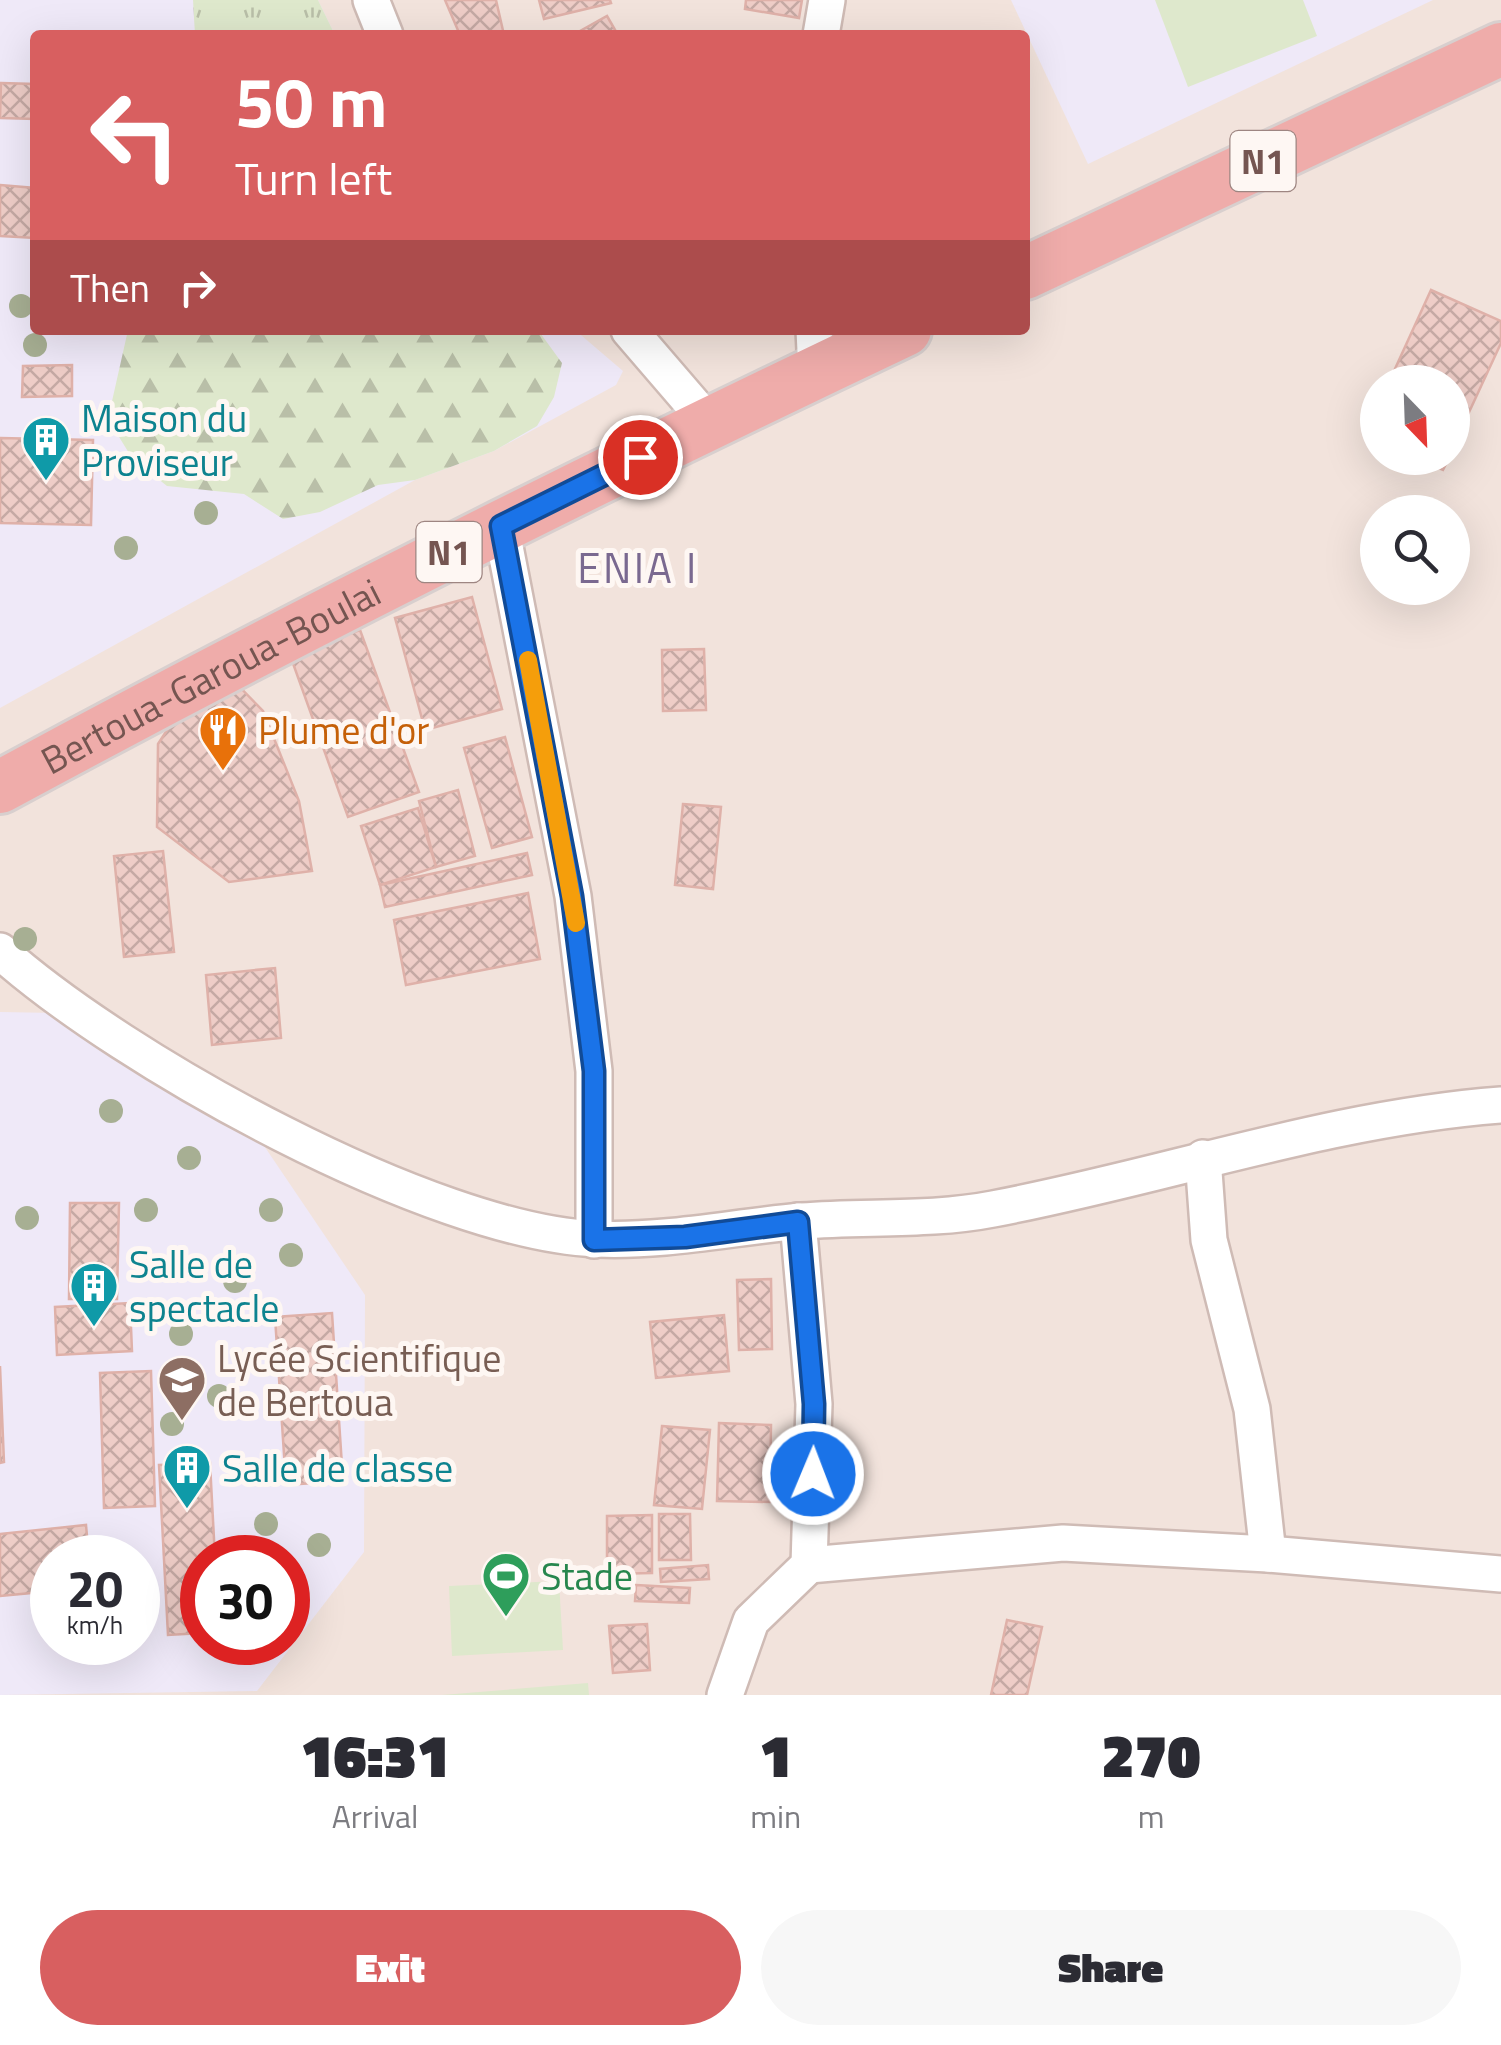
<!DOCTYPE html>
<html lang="en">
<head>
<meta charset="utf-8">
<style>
  body { margin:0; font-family:"Titillium Web",sans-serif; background:#f7f7f7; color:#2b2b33; height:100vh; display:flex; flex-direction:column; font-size:38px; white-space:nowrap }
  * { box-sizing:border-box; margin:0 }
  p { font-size:32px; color:#7c7c81 }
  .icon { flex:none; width:55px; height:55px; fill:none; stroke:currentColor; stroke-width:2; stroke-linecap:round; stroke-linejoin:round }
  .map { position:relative; height:1695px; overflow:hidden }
  .details { display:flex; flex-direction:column; background:#fff; flex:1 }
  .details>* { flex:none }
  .guide { position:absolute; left:30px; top:30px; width:1000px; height:305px; border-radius:10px; box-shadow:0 10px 40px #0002; background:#d85f60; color:#fff; overflow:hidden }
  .needle { width:65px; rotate:157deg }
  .buttons { position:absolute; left:1360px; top:365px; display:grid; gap:20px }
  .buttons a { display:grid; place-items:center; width:110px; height:110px; border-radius:50%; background:#fff; box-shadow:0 10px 40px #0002; font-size:50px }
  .speed { position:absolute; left:30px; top:1535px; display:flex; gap:20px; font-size:50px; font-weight:700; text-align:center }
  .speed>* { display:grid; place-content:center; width:130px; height:130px; border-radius:50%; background:#fff; box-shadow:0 10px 40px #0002; line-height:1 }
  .speed small { font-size:25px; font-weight:400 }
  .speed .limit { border:15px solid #d22; background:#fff; color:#111 }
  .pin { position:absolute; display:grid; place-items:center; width:85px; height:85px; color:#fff; margin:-42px; border:5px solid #fff; border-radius:50%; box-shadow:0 2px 10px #0007 }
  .me { position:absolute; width:110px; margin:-55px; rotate:1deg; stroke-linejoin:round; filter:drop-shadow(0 0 8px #0008) }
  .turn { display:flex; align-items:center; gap:35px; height:210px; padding:0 40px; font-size:45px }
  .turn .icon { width:130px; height:130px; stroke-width:2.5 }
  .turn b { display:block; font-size:70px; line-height:85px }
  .then { display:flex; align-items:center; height:95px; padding:0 40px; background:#0003; gap:20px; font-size:38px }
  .eta { display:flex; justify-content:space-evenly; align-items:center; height:170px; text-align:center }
  .eta b { font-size:60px; font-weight:800; line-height:70px }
  .cta { display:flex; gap:20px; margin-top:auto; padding:20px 40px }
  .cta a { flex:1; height:115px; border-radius:60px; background:#d85f60; color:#fff; font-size:40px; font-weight:800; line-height:115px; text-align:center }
  .cta a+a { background:#f7f7f7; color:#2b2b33 }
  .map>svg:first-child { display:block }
  .residential { fill:#f2e3dc; fill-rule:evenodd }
  .education { fill:#efe9f8; fill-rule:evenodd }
  .grass { fill:url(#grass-tufts) }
  .forest { fill:url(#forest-firs) }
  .pitch { fill:#dee8cc }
  .building { fill:url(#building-cross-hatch); stroke:#dfb1a9; stroke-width:2.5 }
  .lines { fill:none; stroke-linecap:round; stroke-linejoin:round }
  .minor-casing { stroke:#cfbbb5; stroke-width:40 }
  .highway-casing { stroke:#d8cfce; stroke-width:58 }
  .minor { stroke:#fff; stroke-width:35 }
  .highway { stroke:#efacaa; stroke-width:52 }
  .tree { fill:#a7af93 }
  .route-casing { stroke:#114b97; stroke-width:25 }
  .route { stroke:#1a73e8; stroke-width:18 }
  .slow { stroke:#f59e0b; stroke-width:18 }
  .labels { text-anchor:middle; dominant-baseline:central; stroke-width:10; stroke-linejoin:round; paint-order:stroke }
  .shield { fill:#fef7f3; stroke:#9e8682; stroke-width:2.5 }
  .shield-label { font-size:35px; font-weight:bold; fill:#755551 }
  .culture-label { font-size:38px; fill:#0d838f; stroke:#fef7f3; text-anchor:start }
  .street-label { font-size:38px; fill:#755551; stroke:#fef7f3 }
  .food-label { font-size:38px; fill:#c56008; stroke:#fef7f3; text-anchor:start }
  .education-label { font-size:38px; fill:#785e54; stroke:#fef7f3; text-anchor:start }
  .leisure-label { font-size:38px; fill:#27864d; stroke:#fef7f3; text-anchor:start }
  .quarter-label { font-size:42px; letter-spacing:2.5px; fill:#7a6990; stroke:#fef7f3 }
</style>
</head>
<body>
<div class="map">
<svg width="1501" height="1695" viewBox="0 0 1501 1695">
  <defs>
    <pattern id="grass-tufts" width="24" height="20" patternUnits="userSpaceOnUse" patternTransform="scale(2.5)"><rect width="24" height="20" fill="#dee8cc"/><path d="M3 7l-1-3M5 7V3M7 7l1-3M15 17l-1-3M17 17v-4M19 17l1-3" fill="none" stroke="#b9bfa8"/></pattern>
    <pattern id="forest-firs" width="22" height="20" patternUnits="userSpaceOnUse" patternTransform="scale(2.5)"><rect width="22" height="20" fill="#dee8cc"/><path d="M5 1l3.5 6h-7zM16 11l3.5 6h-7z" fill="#b9bfa8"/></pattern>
    <pattern id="building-cross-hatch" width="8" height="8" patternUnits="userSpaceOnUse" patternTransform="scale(2.5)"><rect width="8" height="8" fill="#eecdc7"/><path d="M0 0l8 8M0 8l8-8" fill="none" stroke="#c5a9a4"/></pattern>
  </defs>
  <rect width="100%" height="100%" fill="#fbf2ed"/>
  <path class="residential" d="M0,0H1501V1695H0ZM35,35H1025V330H35ZM1378,382H1452V458H1378ZM1378,512H1452V588H1378ZM52,1558H138V1642H52ZM202,1558H288V1642H202Z"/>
  <g class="education">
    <polygon points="0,0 318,0 335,35 35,35 35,330 575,330 623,371 616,385 494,451 415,480 0,708"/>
    <polygon points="1011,0 1433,0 1088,164"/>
    <path d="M0,1012L56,1013L229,1094L365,1295L364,1552L257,1691L0,1695ZM52,1558H138V1642H52ZM202,1558H288V1642H202Z"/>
  </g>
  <polygon class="grass" points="193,0 318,0 335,35 195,35"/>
  <polygon class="forest" points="128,330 538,330 562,363 554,397 537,426 494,451 415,480 378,485 320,512 283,519 244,494 167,486 132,458 108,419"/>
  <g class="pitch">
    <polygon points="1155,0 1303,0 1317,36 1188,87"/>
    <polygon points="559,1581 563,1650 452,1656 449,1586"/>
    <polygon points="588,1683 589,1695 442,1695"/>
  </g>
  <g class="building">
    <polygon points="445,0 496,0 504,35 460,35"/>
    <polygon points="539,0 610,0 611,3 544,19"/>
    <polygon points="746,0 802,0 799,18 745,9"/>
    <polygon points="607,16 618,35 573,35"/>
    <polygon points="1,83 35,84 35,119 0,118"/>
    <polygon points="0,185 35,188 35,238 0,236"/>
    <polygon points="1431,290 1501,321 1501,343 1452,449 1452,382 1389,382"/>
    <polygon points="72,365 72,396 22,397 23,366"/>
    <polygon points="1378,407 1378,441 1365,435"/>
    <polygon points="0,438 93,440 91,525 0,523"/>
    <polygon points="1415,458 1449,458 1443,470"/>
    <polygon points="472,597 502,709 425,730 395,618"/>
    <polygon points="360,630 419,792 348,817 290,655"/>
    <polygon points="704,649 706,710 663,711 662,650"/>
    <polygon points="232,679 263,711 299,801 312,871 229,882 157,827 158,744 179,712"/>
    <polygon points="505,737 532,837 492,848 464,748"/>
    <polygon points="458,790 475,856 436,867 419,801"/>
    <polygon points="683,804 721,807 713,889 675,885"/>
    <polygon points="418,808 436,867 380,885 361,826"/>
    <polygon points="163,851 174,952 124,957 114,856"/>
    <polygon points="527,853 532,875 385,907 380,885"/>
    <polygon points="528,893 540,959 406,985 394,920"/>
    <polygon points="275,968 281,1038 212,1045 206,975"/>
    <polygon points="70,1203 119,1203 117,1299 69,1299"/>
    <polygon points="771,1279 772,1349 739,1350 737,1280"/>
    <polygon points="130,1303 132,1351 57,1355 55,1307"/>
    <polygon points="332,1313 343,1481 286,1485 275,1317"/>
    <polygon points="724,1315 729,1371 656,1378 650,1322"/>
    <polygon points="0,1366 4,1462 0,1463"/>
    <polygon points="151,1371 155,1506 104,1508 100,1373"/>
    <polygon points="719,1423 771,1425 770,1502 717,1501"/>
    <polygon points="662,1426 710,1430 702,1509 654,1505"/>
    <polygon points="210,1463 215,1558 202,1558 202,1633 168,1635 159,1465"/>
    <polygon points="659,1514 690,1514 691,1560 659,1560"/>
    <polygon points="652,1515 652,1573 607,1574 607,1516"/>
    <polygon points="86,1525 89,1558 52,1558 52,1591 0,1596 0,1534"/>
    <polygon points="708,1565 709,1579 661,1582 660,1569"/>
    <polygon points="636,1585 690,1588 689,1603 635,1601"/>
    <polygon points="1007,1620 1042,1627 1027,1695 991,1695"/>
    <polygon points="647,1624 650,1670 613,1673 609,1626"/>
  </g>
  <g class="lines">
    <g class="minor-casing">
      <g id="minor">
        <polyline points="371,0 385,35"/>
        <polyline points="821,35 827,0"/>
        <polyline points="629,330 709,423"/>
        <polyline points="814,330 816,372"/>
        <polyline points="501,526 573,896 594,1071 594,1240"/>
        <path d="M0,951C123,1061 431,1232 596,1239C666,1242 733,1227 802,1221C865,1216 932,1221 993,1209C1163,1177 1328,1118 1501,1105"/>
        <polyline points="1203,1158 1209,1240 1252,1409 1268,1554"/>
        <polyline points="809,1565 1063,1543 1268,1554 1501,1574"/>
        <polyline points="725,1695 751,1621 809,1565 814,1404 798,1221"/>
      </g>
    </g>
    <g class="highway-casing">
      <g id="highway">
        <polyline points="1025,273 1501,49"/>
        <path id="s1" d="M0,787C297,626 599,475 905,330"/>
      </g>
    </g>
    <use href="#minor" class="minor"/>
    <use href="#highway" class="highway"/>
  </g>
  <g class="tree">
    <circle cx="21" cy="306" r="12"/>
    <circle cx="35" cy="345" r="12"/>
    <circle cx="206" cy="513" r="12"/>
    <circle cx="126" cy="548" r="12"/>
    <circle cx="25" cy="939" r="12"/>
    <circle cx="111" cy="1111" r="12"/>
    <circle cx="189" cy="1158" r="12"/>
    <circle cx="146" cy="1210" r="12"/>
    <circle cx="271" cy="1210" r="12"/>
    <circle cx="27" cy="1218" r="12"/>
    <circle cx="291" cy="1255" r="12"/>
    <circle cx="174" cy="1267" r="12"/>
    <circle cx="235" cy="1281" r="12"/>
    <circle cx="181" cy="1334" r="12"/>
    <circle cx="219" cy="1396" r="12"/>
    <circle cx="172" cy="1424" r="12"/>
    <circle cx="266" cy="1524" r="12"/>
    <circle cx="319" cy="1545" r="12"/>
  </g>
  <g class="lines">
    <g class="route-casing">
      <polyline id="route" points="640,457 501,526 572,896 594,1071 594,1240 685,1237 798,1222 814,1404 813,1474"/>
    </g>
    <use href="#route" class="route"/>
    <polyline class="slow" points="528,660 576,923"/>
  </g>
  <defs>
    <g id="building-pin" transform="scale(2.5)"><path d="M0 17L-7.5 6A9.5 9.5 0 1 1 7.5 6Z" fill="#0f9aa8" stroke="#fef7f3"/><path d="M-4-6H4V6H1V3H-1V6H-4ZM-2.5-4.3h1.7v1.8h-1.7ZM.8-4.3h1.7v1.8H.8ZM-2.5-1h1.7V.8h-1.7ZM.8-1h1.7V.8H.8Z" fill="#fff"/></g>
    <g id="restaurant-pin" transform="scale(2.5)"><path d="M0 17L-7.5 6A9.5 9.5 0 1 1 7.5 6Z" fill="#e8710a" stroke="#fef7f3"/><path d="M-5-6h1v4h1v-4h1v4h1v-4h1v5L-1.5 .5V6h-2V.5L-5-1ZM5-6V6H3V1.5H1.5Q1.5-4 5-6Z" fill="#fff"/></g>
    <g id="school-pin" transform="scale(2.5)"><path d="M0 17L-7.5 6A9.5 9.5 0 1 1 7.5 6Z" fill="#8d6e63" stroke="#fef7f3"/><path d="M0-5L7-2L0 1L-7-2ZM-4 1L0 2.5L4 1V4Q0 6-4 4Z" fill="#fff"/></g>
    <g id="stadium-pin" transform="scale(2.5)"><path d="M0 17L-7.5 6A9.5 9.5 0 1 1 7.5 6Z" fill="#2e9e5b" stroke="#fef7f3"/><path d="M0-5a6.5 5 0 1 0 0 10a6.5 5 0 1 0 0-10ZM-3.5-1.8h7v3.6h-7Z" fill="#fff"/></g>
  </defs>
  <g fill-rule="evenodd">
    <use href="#building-pin" x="46" y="440"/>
    <use href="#restaurant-pin" x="223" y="730"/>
    <use href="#building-pin" x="94" y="1286"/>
    <use href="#school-pin" x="182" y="1380"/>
    <use href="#building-pin" x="187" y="1468"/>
    <use href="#stadium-pin" x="506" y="1576"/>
  </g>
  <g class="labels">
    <g class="shield">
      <rect x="1230.5" y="131" width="65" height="60" rx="8"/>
      <rect x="416.5" y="522" width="65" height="60" rx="8"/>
    </g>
    <g class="shield-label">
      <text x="1263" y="161">N1</text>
      <text x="449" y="552">N1</text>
    </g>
    <g class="culture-label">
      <text x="81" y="418">Maison du<tspan x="81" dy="44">Proviseur</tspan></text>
      <text x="129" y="1264">Salle de<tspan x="129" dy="44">spectacle</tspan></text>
      <text x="222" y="1468">Salle de classe</text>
    </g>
    <g class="street-label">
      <text stroke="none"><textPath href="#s1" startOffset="238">Bertoua-Garoua-Boulai</textPath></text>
    </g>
    <g class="food-label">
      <text x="258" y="730">Plume d'or</text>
    </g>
    <g class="education-label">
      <text x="217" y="1358">Lycée Scientifique<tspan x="217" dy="44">de Bertoua</tspan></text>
    </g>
    <g class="leisure-label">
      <text x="541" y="1576">Stade</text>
    </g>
    <g class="quarter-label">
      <text x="638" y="567">ENIA I</text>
    </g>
  </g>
</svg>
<div class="buttons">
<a><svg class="needle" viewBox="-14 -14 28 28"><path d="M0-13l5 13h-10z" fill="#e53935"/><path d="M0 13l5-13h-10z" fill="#7c7c81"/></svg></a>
<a><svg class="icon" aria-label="search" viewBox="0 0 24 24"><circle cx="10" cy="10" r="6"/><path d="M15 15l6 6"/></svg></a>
</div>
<div class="speed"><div>20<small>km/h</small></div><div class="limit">30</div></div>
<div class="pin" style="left:640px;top:457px;background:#d93025"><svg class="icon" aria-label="arrive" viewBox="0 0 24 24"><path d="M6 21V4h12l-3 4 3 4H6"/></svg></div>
<svg class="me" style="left:813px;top:1474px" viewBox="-20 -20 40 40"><circle r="17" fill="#1a73e8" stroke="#fff" stroke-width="3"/><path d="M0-11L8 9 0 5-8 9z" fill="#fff"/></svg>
<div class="guide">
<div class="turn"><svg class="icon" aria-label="left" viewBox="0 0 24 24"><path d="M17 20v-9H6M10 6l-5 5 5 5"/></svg><div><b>50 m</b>Turn left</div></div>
<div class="then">Then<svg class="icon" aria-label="right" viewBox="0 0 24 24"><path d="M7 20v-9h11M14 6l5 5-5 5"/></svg></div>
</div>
</div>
<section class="details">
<div class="eta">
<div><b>16:31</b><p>Arrival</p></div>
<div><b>1</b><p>min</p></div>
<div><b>270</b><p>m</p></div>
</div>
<div class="cta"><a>Exit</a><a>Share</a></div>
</section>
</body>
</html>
